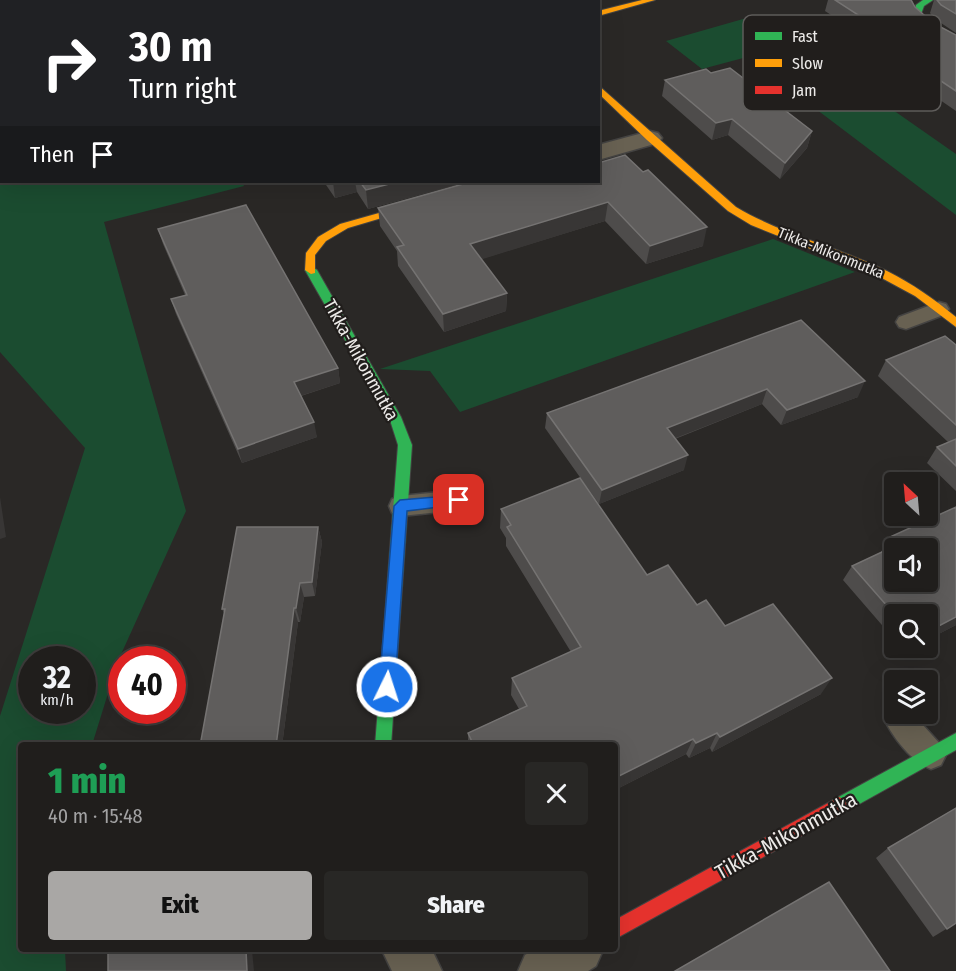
<!DOCTYPE html>
<html lang="en">
<head>
<meta charset="utf-8">
<style>
  body { margin:0; font-family:"Fira Sans Condensed",sans-serif; background:#282725; color:#f1f3f6; height:100vh; display:flex; flex-direction:column; font-size:22px; white-space:nowrap }
  * { box-sizing:border-box; margin:0 }
  p { font-size:20px; color:#a2a2a3 }
  .icon { flex:none; width:33px; height:33px; fill:none; stroke:currentColor; stroke-width:2; stroke-linecap:round; stroke-linejoin:round }
  .map { position:relative; flex:1; overflow:hidden }
  .panel { position:absolute; left:18px; top:742px; width:600px; height:210px; display:flex; flex-direction:column; background:#201e1c; border-radius:6px; box-shadow:0 6px 24px #0002,0 0 0 2px #3d3c3b }
  .panel>* { flex:none }
  .banner { position:absolute; left:0px; top:0px; width:600px; height:183px; box-shadow:0 6px 24px #0002,0 0 0 2px #3d3c3b; background:#202124; color:#fff; overflow:hidden }
  .needle { width:39px; rotate:334deg }
  .fabs { position:absolute; left:884px; top:472px; display:grid; gap:12px }
  .fabs a { display:grid; place-items:center; width:54px; height:54px; border-radius:6px; background:#201e1c; box-shadow:0 6px 24px #0002,0 0 0 2px #3d3c3b; font-size:30px }
  .speed { position:absolute; left:18px; top:646px; display:flex; gap:12px; font-size:30px; font-weight:700; text-align:center }
  .speed>* { display:grid; place-content:center; width:78px; height:78px; border-radius:50%; background:#201e1c; box-shadow:0 6px 24px #0002,0 0 0 2px #3d3c3b; line-height:1 }
  .speed small { font-size:15px; font-weight:400 }
  .speed .limit { border:9px solid #d22; background:#fff; color:#111 }
  .pin { position:absolute; display:grid; place-items:center; width:51px; height:51px; color:#fff; margin:-26px; border-radius:12px; box-shadow:0 3px 9px #0006 }
  .me { position:absolute; width:66px; margin:-33px; rotate:4deg; stroke-linejoin:round; filter:drop-shadow(0 0 4px #0008) }
  .turn { display:flex; align-items:center; gap:21px; height:126px; padding:0 30px; font-size:27px }
  .turn .icon { width:78px; height:78px; stroke-width:2.5 }
  .turn b { display:block; font-size:42px; line-height:51px }
  .then { display:flex; align-items:center; height:57px; padding:0 30px; background:#0003; gap:12px; font-size:22px }
  .round { display:grid; place-items:center; flex:none; width:63px; height:63px; border-radius:6px; background:#282725 }
  .overview { display:flex; align-items:center; justify-content:space-between; height:102px; padding:0 30px }
  h1 { font-size:36px; font-weight:800; line-height:45px; color:#1e9e55 }
  .cta { display:flex; gap:12px; margin-top:auto; padding:12px 30px }
  .cta a { flex:1; height:69px; border-radius:6px; background:#a9a7a5; color:#111; font-size:24px; font-weight:800; line-height:69px; text-align:center }
  .cta a+a { background:#282725; color:#f1f3f6 }
  .map>svg:first-child { display:block }
  .green { fill:#1b4c30; fill-rule:evenodd }
  .lines { fill:none; stroke-linecap:round; stroke-linejoin:round }
  .lane-casing { stroke:#444342; stroke-width:3 }
  .street-casing { stroke:#444342; stroke-width:3 }
  .fast-casing { stroke:#444342; stroke-width:2 }
  .slow-casing { stroke:#444342; stroke-width:2 }
  .jam-casing { stroke:#444342; stroke-width:2 }
  .lane { fill:#686152; fill-rule:evenodd }
  .street { fill:#686152; fill-rule:evenodd }
  .fast { fill:#30b455; fill-rule:evenodd }
  .slow { fill:#ff9f0a; fill-rule:evenodd }
  .jam { fill:#e5322d; fill-rule:evenodd }
  .wall { fill:#4e4c4b }
  .shaded-wall { fill:#383635 }
  .building { fill:#5f5d5c; stroke:#757372; stroke-width:1.5; fill-rule:evenodd }
  .route { fill:#1a73e8; stroke:#114b97; stroke-width:1.5 }
  .labels { text-anchor:middle; dominant-baseline:central; stroke-width:4.5; stroke-linejoin:round; paint-order:stroke }
  .far-street-label { font-size:15px; fill:#edebe9; stroke:#211e1c }
  .street-label { font-size:18px; fill:#edebe9; stroke:#211e1c }
  .near-street-label { font-size:21px; fill:#edebe9; stroke:#211e1c }
  .key { fill:#211e1c; stroke:#5e5c5a; stroke-width:1.5 }
  .key-label { font-size:16px; fill:#edebe9 }
</style>
</head>
<body>
<div class="map">
<svg width="956" height="971" viewBox="0 0 956 971">
  <rect width="100%" height="100%" fill="#2a2826"/>
  <g class="green">
    <polygon points="0,0 159,0 164,1 2,2 0,57"/>
    <polygon points="757,15 956,154 956,215 747,57 702,69 666,41"/>
    <path d="M0,117L2,182H242L244,186L104,222L186,511L118,661L92,745L21,746V950H65L66,971H0V716L85,448L0,352ZM32,660H82V711H32Z"/>
    <polygon points="773,239 855,272 460,412 430,371 380,369"/>
  </g>
  <g class="lines">
    <g class="lane-casing">
      <g id="lane">
        <polygon points="939,302 946,304 949,309 946,314 906,329 899,327 896,322 899,317"/>
        <polygon points="459,490 468,493 471,500 468,507 459,510 401,516 392,513 389,506 392,499 401,496"/>
        <path d="M894,706V714H913L941,745L946,755L941,765L931,769C912,762 892,737 884,718L888,708Z"/>
      </g>
    </g>
    <g class="street-casing">
      <g id="street">
        <polygon points="650,131 658,133 662,138 658,143 598,160 598,145"/>
        <polygon points="382,950 432,950 442,971 392,971"/>
        <polygon points="534,950 603,950 596,966 588,971 518,971 525,955"/>
      </g>
    </g>
    <g class="fast-casing">
      <g id="fast">
        <polygon points="923,0 933,0 924,6 921,14 930,23 956,39 956,46 924,27 914,16 916,5"/>
        <rect x="0" y="85" width="2" height="6"/>
        <polygon points="311,266 317,270 401,417 412,445 391,746 375,746 398,445 389,417 305,270"/>
        <polygon points="956,733 956,750 845,812 839,815 833,812 830,806 833,800"/>
      </g>
    </g>
    <g class="slow-casing">
      <g id="slow">
        <polygon points="642,0 655,0 598,16 598,11"/>
        <path d="M598,85L736,207C783,235 838,247 887,271C913,284 934,299 956,317V327L915,296L878,276L751,225L728,211L647,140L598,93Z"/>
        <polygon points="489,182 503,182 348,228 326,241 315,255 315,273 311,274 305,270 306,253 318,237 340,224"/>
      </g>
    </g>
    <g class="jam-casing">
      <polygon id="jam" points="839,797 845,800 848,806 845,812 615,939 615,920"/>
    </g>
    <use href="#lane" class="lane"/>
    <use href="#street" class="street"/>
    <use href="#fast" class="fast"/>
    <use href="#slow" class="slow"/>
    <use href="#jam" class="jam"/>
  </g>
  <g class="wall">
    <polygon points="828,0 912,0 915,7 933,23 956,35 956,111 882,60 885,50 825,11"/>
    <polygon points="934,0 956,0 956,33 935,19 930,13"/>
    <polygon points="711,73 812,131 807,148 780,179 728,135 712,140 662,96 665,80"/>
    <polygon points="324,182 466,182 368,209 357,192 335,198"/>
    <polygon points="598,182 703,246 646,264 605,221 481,259 507,293 506,311 444,332 398,266 397,251 380,226 378,208"/>
    <polygon points="158,229 338,368 340,383 301,396 317,437 242,463 176,314 171,299 185,295 163,244"/>
    <polygon points="801,320 858,397 781,425 762,404 675,439 684,470 599,504 545,428 547,413"/>
    <polygon points="956,345 956,491 927,463 937,447 948,442 878,376 886,360"/>
    <polygon points="956,507 956,625 927,640 927,615 894,615 894,639 843,580 852,566 881,552 890,537"/>
    <polygon points="501,509 647,575 697,605 821,694 712,752 710,748 689,758 686,754 615,790 615,746 468,746 468,733 519,709 511,695 512,678 571,652 506,546 506,538 500,528"/>
    <polygon points="318,527 322,542 315,596 304,597 300,622 298,622 282,746 200,746 224,613 222,609"/>
    <polygon points="888,848 956,923 933,937 876,858"/>
  </g>
  <g class="shaded-wall">
    <polygon points="732,119 728,135 712,140 716,123"/>
    <polygon points="812,131 807,148 780,179 785,163"/>
    <polygon points="333,182 355,182 357,192 335,198"/>
    <polygon points="397,182 466,182 368,209 366,190"/>
    <polygon points="608,202 605,221 470,263 470,244"/>
    <polygon points="707,227 703,246 646,264 650,246"/>
    <polygon points="507,293 506,311 444,332 443,314"/>
    <polygon points="338,368 340,383 297,397 294,382"/>
    <polygon points="865,381 858,397 781,425 787,410"/>
    <polygon points="767,389 762,404 663,443 667,428"/>
    <polygon points="314,422 317,437 242,463 238,449"/>
    <polygon points="688,455 684,470 599,504 602,490"/>
    <polygon points="0,497 6,537 0,539"/>
    <polygon points="318,527 322,542 315,596 312,582"/>
    <polygon points="300,583 304,597 300,622 296,608"/>
    <polygon points="294,608 298,622 282,746 276,746"/>
    <polygon points="956,617 956,625 927,640 927,637 933,629"/>
    <polygon points="832,678 821,694 712,752 720,737"/>
    <polygon points="717,733 710,748 689,758 696,743"/>
    <polygon points="693,739 686,754 615,790 615,778"/>
    <polygon points="246,950 252,950 254,971 247,971"/>
  </g>
  <g class="building">
    <polygon points="835,0 911,0 915,7 933,23 956,35 956,91 887,45 900,42"/>
    <polygon points="937,0 956,0 956,14 941,5"/>
    <polygon points="730,68 812,131 785,163 732,119 716,123 665,80 706,69 711,73"/>
    <polygon points="625,155 643,172 648,170 707,227 650,246 608,202 470,244 507,293 443,314 397,247 404,245 378,208 470,182 598,182 598,163"/>
    <polygon points="360,182 397,182 366,190"/>
    <polygon points="246,205 338,368 294,382 314,422 238,449 171,299 187,295 158,229"/>
    <polygon points="801,320 865,381 787,410 767,389 667,428 688,455 602,490 547,413"/>
    <polygon points="945,336 956,345 956,425 886,360"/>
    <polygon points="956,439 956,466 937,447"/>
    <polygon points="580,478 647,575 668,565 697,605 706,600 725,626 773,604 832,678 720,737 717,733 696,743 693,739 615,778 615,746 474,746 468,733 527,706 512,678 581,647 507,527 511,525 501,509"/>
    <path d="M956,507V617L933,629L930,625L927,627V615H895L852,566L897,545L890,537ZM894,549H927V582H894Z"/>
    <polygon points="237,527 318,527 312,582 300,583 296,608 294,608 276,746 200,746 225,609 222,609"/>
    <polygon points="956,808 956,923 947,929 888,848"/>
    <polygon points="829,882 890,971 675,971"/>
    <polygon points="108,950 246,950 247,971 108,971"/>
  </g>
  <polygon class="route" points="459,495 464,497 466,500 464,504 407,511 395,687 393,692 387,694 382,692 379,687 394,506 400,500"/>
  <g class="labels">
    <g class="far-street-label">
      <text transform="translate(831 253) rotate(22)">Tikka-Mikonmutka</text>
    </g>
    <g class="street-label">
      <text transform="translate(361 360) rotate(61)">Tikka-Mikonmutka</text>
    </g>
    <g class="near-street-label">
      <text transform="translate(786 836) rotate(-29)">Tikka-Mikonmutka</text>
    </g>
  </g>
  <rect x="743" y="15" width="198" height="96" rx="9" class="key"/>
  <rect x="755" y="32" width="27" height="8" fill="#30b455"/>
  <rect x="755" y="59" width="27" height="8" fill="#ff9f0a"/>
  <rect x="755" y="86" width="27" height="8" fill="#e5322d"/>
  <g class="key-label">
    <text x="792" y="42">Fast</text>
    <text x="792" y="69">Slow</text>
    <text x="792" y="96">Jam</text>
  </g>
</svg>
<div class="fabs">
<a><svg class="needle" viewBox="-14 -14 28 28"><path d="M0-13l5 13h-10z" fill="#e53935"/><path d="M0 13l5-13h-10z" fill="#a2a2a3"/></svg></a>
<a><svg class="icon" aria-label="sound" viewBox="0 0 24 24"><path d="M4 9h4l5-4v14l-5-4H4zM17 9q2 3 0 6"/></svg></a>
<a><svg class="icon" aria-label="search" viewBox="0 0 24 24"><circle cx="10" cy="10" r="6"/><path d="M15 15l6 6"/></svg></a>
<a><svg class="icon" aria-label="layers" viewBox="0 0 24 24"><path d="M12 4l9 5-9 5-9-5zM3 14l9 5 9-5"/></svg></a>
</div>
<div class="speed"><div>32<small>km/h</small></div><div class="limit">40</div></div>
<div class="pin" style="left:459px;top:500px;background:#d93025"><svg class="icon" aria-label="arrive" viewBox="0 0 24 24"><path d="M6 21V4h12l-3 4 3 4H6"/></svg></div>
<svg class="me" style="left:387px;top:687px" viewBox="-20 -20 40 40"><circle r="17" fill="#1a73e8" stroke="#fff" stroke-width="3"/><path d="M0-11L8 9 0 5-8 9z" fill="#fff"/></svg>
<div class="banner">
<div class="turn"><svg class="icon" aria-label="right" viewBox="0 0 24 24"><path d="M7 20v-9h11M14 6l5 5-5 5"/></svg><div><b>30 m</b>Turn right</div></div>
<div class="then">Then<svg class="icon" aria-label="arrive" viewBox="0 0 24 24"><path d="M6 21V4h12l-3 4 3 4H6"/></svg></div>
</div>
<section class="panel">
<div class="overview"><div><h1>1 min</h1><p>40 m · 15:48</p></div><a class="round"><svg class="icon" aria-label="close" viewBox="0 0 24 24"><path d="M6 6l12 12M18 6L6 18"/></svg></a></div>
<div class="cta"><a>Exit</a><a>Share</a></div>
</section>
</div>
</body>
</html>
